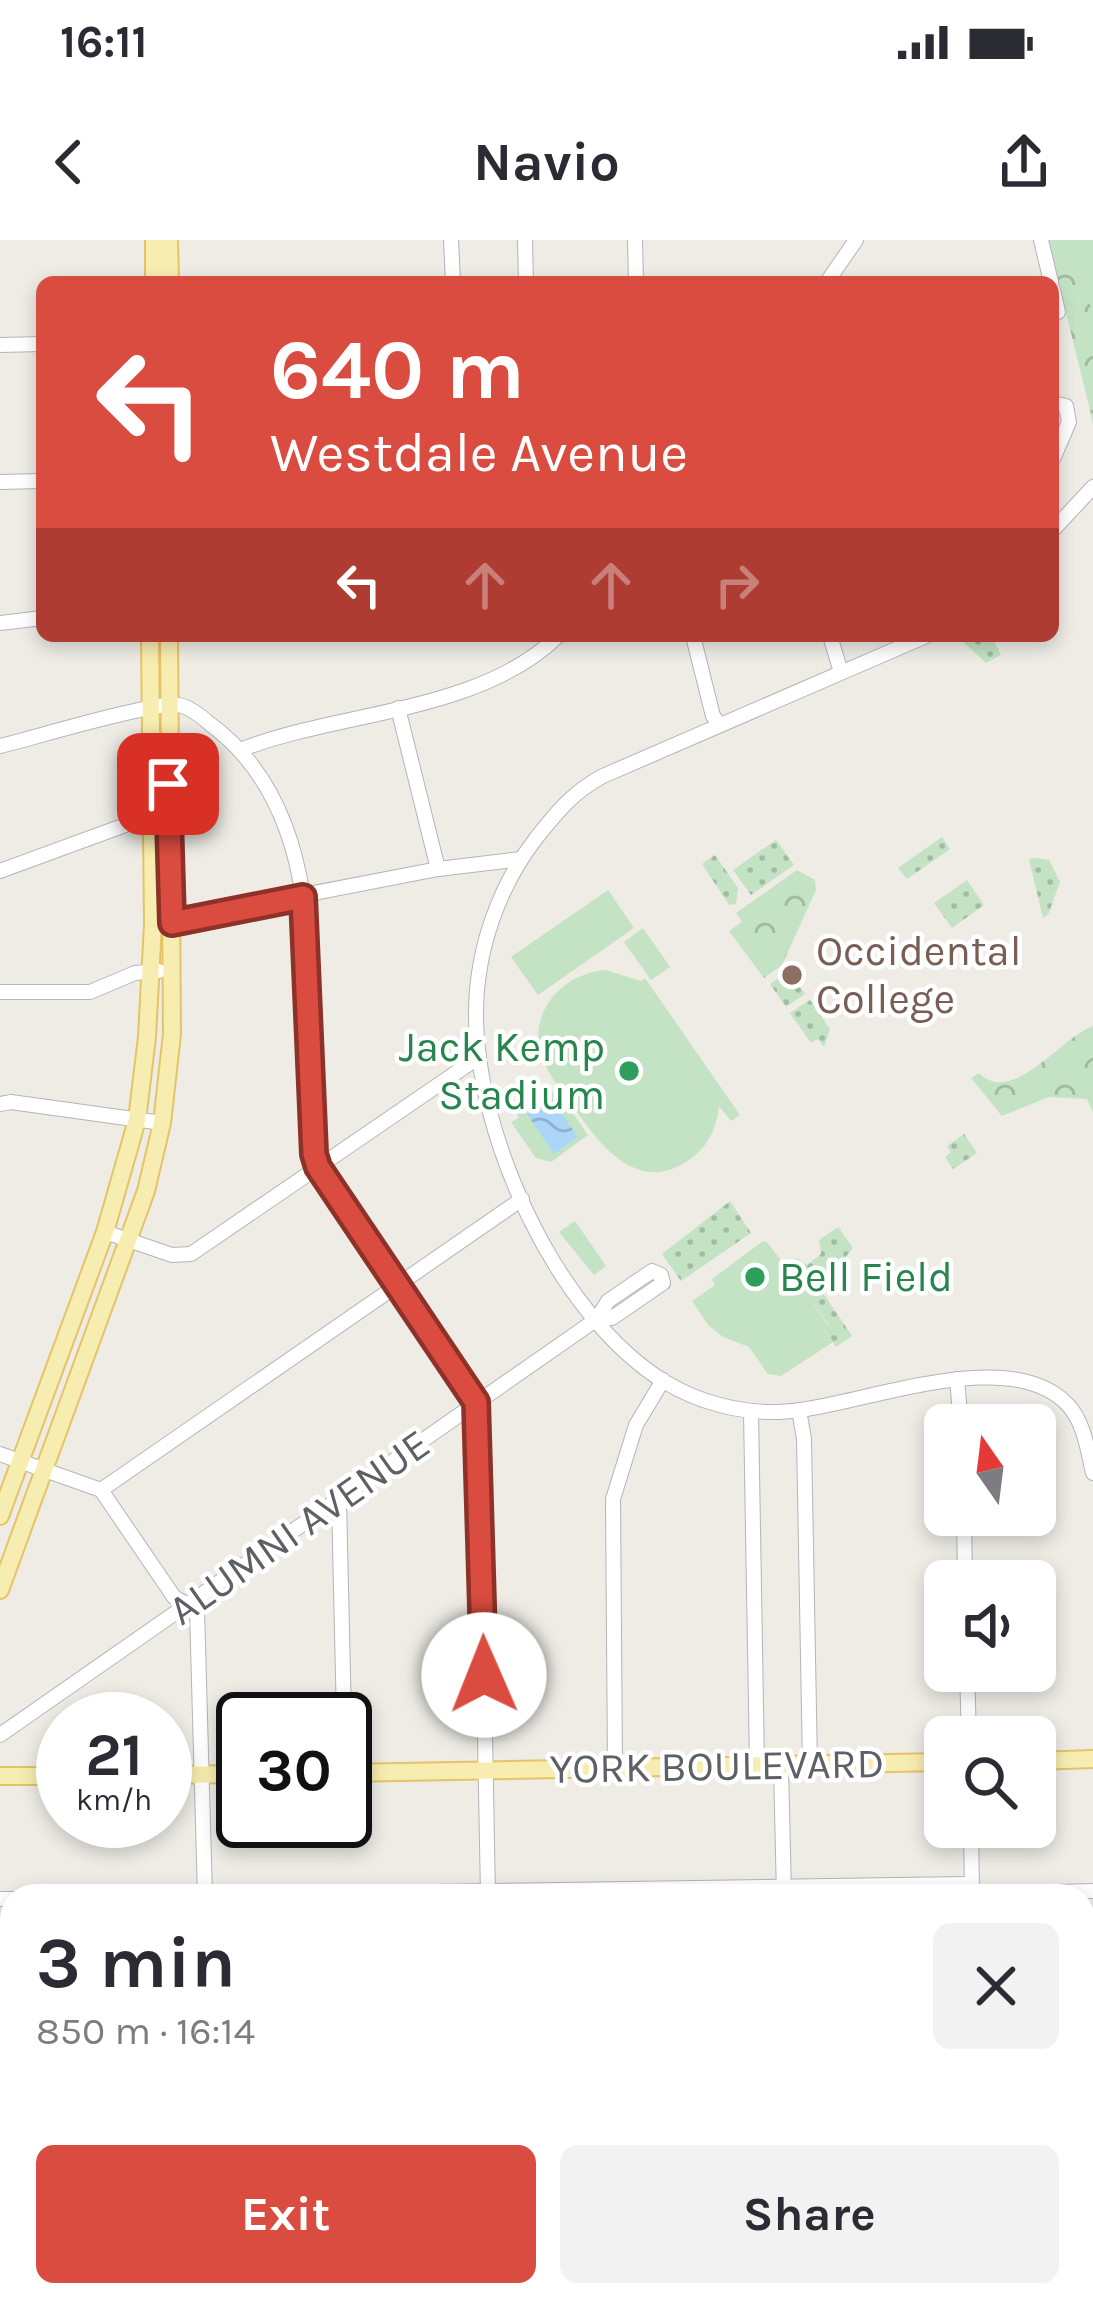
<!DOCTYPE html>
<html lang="en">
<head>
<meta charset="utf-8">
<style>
  body { margin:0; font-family:Karla,sans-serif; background:#f2f2f3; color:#2b2b33; height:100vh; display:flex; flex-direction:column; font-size:45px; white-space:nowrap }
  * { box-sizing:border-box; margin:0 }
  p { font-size:39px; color:#7c7c81 }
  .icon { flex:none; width:66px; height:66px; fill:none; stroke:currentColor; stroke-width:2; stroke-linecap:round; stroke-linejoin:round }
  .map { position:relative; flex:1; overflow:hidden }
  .drawer { position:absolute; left:0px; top:1644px; width:1095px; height:423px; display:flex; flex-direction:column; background:#fff; border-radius:36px 36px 0 0; box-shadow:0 6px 18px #0003 }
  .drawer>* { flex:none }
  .hud { position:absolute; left:36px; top:36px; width:1023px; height:366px; border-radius:18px; box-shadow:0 6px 18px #0003; background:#da4c3f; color:#fff; overflow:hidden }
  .needle { width:78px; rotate:346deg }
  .tools { position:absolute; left:924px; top:1164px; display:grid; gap:24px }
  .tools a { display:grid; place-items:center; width:132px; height:132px; border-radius:18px; background:#fff; box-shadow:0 6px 18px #0003; font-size:60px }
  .speed { position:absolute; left:36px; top:1452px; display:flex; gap:24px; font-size:60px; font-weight:700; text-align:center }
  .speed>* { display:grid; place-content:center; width:156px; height:156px; border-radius:50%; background:#fff; box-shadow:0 6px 18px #0003; line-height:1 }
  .speed small { font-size:30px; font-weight:400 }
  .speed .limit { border:6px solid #111; border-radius:18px; background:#fff; color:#111 }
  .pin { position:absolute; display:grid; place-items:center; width:102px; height:102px; color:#fff; margin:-51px; border-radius:24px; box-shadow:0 6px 18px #0006 }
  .me { position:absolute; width:132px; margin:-66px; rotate:359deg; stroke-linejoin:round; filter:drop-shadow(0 0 9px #0008) }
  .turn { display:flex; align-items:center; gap:42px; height:252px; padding:0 36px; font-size:54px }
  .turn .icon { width:156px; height:156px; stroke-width:2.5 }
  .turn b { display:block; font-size:84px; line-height:102px }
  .lanes { display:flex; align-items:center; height:114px; padding:0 36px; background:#0003; justify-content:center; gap:60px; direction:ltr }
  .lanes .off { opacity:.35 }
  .round { display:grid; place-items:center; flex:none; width:126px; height:126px; border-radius:18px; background:#f2f2f3 }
  .head { display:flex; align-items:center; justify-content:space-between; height:204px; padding:0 36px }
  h1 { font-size:72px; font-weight:700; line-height:90px }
  .cta { display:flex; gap:24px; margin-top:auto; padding:24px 36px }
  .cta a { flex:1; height:138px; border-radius:18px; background:#da4c3f; color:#fff; font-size:48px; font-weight:700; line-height:138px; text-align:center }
  .cta a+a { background:#f2f2f3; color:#2b2b33 }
  .status { display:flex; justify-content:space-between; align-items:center; height:84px; padding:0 60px; background:#fff; direction:ltr }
  .status svg { height:33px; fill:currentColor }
  header { display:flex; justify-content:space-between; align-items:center; height:156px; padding:0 36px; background:#fff; font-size:54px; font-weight:700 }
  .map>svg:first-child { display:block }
  .grass { fill:url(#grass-dots) }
  .park { fill:url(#park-crowns) }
  .pitch { fill:#c4e3c4 }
  .water { fill:url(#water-waves) }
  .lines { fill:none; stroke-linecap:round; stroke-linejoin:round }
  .minor-casing { stroke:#b2b5b9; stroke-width:16 }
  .major-casing { stroke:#e5c367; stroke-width:20 }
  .minor { stroke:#fff; stroke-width:14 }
  .major { stroke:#f8edb0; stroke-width:16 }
  .route-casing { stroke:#8e3129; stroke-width:30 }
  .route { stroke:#da4c3f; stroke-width:21 }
  .education-dot { fill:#8d6e63; stroke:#fff; stroke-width:4.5 }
  .leisure-dot { fill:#2e9e5b; stroke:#fff; stroke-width:4.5 }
  .labels { text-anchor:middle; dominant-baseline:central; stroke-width:9; stroke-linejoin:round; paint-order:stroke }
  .education-label { font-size:42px; fill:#785e54; stroke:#fff; text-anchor:start }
  .leisure-label { font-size:42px; fill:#27864d; stroke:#fff; text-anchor:end }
  .street-label { font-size:42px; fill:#5d6064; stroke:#fff }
</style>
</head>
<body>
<div class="status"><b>16:11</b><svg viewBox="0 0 49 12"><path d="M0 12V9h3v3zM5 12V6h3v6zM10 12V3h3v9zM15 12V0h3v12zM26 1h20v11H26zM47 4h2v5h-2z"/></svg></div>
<header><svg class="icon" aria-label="back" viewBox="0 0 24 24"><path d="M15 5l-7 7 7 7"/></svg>Navio<svg class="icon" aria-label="share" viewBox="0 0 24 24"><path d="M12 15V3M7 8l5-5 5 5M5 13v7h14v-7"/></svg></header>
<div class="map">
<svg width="1093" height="2066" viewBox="0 0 1093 2066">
  <defs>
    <pattern id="grass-dots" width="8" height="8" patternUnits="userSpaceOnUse" patternTransform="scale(3)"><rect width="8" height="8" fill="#c4e3c4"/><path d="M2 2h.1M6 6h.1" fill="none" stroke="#a2bba3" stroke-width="1.8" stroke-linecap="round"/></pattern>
    <pattern id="park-crowns" width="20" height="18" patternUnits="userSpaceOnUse" patternTransform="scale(3)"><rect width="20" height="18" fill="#c4e3c4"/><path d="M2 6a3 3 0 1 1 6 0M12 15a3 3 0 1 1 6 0" fill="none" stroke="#a2bba3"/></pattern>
    <pattern id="water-waves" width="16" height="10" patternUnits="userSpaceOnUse" patternTransform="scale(3)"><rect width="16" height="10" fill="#acd6f7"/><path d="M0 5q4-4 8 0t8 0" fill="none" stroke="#8fb1cc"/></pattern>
  </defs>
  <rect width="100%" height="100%" fill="#eeece5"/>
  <g class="grass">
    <polygon points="964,396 992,396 1001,415 986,423 959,398"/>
    <polygon points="942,597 950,609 907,639 898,628"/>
    <polygon points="776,600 794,625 751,655 733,630"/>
    <polygon points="715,615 738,648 736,664 729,665 702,624"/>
    <polygon points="1036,618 1049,620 1060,642 1048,675 1043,678 1029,619"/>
    <polygon points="967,640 984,665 952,688 934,663"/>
    <polygon points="789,731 805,754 786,767 770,744"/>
    <polygon points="810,760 830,789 824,807 818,799 811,803 790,773"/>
    <polygon points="964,894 977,913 953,929 945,917 951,912 947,906"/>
    <polygon points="730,961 751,993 681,1041 662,1014"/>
    <polygon points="838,987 853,1008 843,1020 849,1031 821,1050 852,1096 836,1107 824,1089 829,1085 784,1025 797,1018 807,1025 821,1014 819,1000"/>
  </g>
  <g class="park">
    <polygon points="1048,0 1093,0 1093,184 1089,166"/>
    <polygon points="797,630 815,640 816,650 782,725 764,738 729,691 742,682 736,673"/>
    <path d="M1093,786V872L1087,859L1049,857L1002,876L971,838L979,833C1012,867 1061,797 1093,786Z"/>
  </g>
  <g class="pitch">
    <polygon points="1067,0 1093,0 1093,69 1081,52"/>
    <polygon points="608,650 634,688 538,755 511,717"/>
    <polygon points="643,688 670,727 651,740 624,702"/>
    <path d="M606,730L641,741L645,738L740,875L731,881L719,866C717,888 708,907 689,920C637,956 599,904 573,866C562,851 549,836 543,819C525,774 562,733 606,730Z"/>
    <polygon points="530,847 549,849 555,855 559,853 588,895 551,922 536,918 511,882 519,878 515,871 520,867 521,855"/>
    <polygon points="575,981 606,1026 594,1035 559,992"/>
    <polygon points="763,1001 768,1003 829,1086 824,1090 833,1102 781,1136 768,1134 749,1107 723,1097 708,1085 692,1061 715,1045 712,1039"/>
  </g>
  <polygon class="water" points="533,854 539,855 543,863 551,858 578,897 554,914 527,874 533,870 527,861"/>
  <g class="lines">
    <g class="minor-casing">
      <g id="minor">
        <polyline points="451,0 453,42"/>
        <polyline points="525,0 526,42"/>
        <polyline points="635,0 636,42"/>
        <polyline points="1041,0 1051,42"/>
        <polyline points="827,42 856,0"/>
        <polyline points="1053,50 1058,72"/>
        <polyline points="0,105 42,104"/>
        <polyline points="1053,163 1066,166 1069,182 1053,219"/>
        <polyline points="0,242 42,241"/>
        <polyline points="1053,290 1093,247"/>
        <polyline points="0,383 42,378"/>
        <polyline points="693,396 713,476 720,485"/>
        <polyline points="830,396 841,432"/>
        <path d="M926,396L603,536C574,551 557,572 537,597C498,647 476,711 476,774C476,897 558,1077 665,1142C698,1162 739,1173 778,1172C853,1170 1008,1100 1068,1165C1084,1182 1088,1211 1093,1233"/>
        <polyline points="398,468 438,629"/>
        <path d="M0,506C30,499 158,460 179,465C190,467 202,477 210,484C267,526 293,589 303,657L314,914L318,927L470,1150L479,1177L488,1656"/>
        <path d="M240,510C339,471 479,473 558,396"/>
        <polyline points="0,631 158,573"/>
        <polyline points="153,684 438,629 521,619"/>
        <polyline points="0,752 90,752 135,733 159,731"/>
        <polyline points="0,864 11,862 162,883"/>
        <polyline points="105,992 172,1015 191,1014 479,817"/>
        <polygon points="652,1031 661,1035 663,1043 612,1078 597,1079 608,1061"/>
        <polyline points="957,1139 961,1185"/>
        <polyline points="799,1170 804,1199 810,1525"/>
        <polyline points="751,1171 757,1526"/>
        <polyline points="0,1214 101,1250 174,1357 197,1370 205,1656"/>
        <polyline points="101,1250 522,959"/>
        <polyline points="339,1260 344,1479"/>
        <polyline points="964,1275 965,1341"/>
        <polyline points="967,1431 969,1497"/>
        <polyline points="0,1495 597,1079"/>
        <polyline points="345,1509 345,1533"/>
        <polyline points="781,1526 784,1656"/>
        <polyline points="615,1528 613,1259 636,1185 663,1140"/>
        <polyline points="971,1587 972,1654"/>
        <polyline points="163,1656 967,1644 977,1654 1093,1651"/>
        <polyline points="0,1659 12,1659"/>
        <polyline points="0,1843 12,1831"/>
        <polyline points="0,1855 12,1867"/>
        <polyline points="1083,1895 1093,1916"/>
        <polyline points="5,1983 12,1977"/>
        <polyline points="1083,1983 1093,1939"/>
        <path d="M142,2055C167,2066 196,2054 223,2066"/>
        <polyline points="404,2055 413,2066"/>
        <polyline points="744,2055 752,2066"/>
        <polyline points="978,2055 984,2066"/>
        <polyline points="54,2066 54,2055"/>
        <polyline points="1064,2066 1067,2055"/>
      </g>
    </g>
    <g class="major-casing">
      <g id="major">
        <polyline points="154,0 154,42"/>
        <polyline points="169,0 170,42"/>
        <polyline points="0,1276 105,992 137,880 147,797 153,684 150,396"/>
        <polyline points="0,1350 146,951 162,883 172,794 169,396"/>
        <polyline points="1035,1521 1093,1519"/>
        <polyline points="345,1533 945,1522"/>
        <polyline points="165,1535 243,1534"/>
        <polyline points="0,1536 63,1536"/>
      </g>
    </g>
    <use href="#minor" class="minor"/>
    <use href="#major" class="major"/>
  </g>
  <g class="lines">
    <g class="route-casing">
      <polyline id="route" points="168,544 172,683 303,657 314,914 318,927 476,1162 484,1435"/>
    </g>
    <use href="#route" class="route"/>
  </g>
  <circle class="education-dot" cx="792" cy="735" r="12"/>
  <g class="leisure-dot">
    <circle cx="629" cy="831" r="12"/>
    <circle cx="755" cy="1037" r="12"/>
  </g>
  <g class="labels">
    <g class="education-label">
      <text x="816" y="711">Occidental<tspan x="816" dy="48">College</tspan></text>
    </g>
    <g class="leisure-label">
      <text x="605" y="807">Jack Kemp<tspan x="605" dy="48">Stadium</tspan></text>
      <text x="779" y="1037" text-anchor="start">Bell Field</text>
    </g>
    <g class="street-label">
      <text transform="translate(299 1287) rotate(-35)">ALUMNI AVENUE</text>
      <text transform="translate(717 1526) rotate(-1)">YORK BOULEVARD</text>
    </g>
  </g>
</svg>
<div class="tools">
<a><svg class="needle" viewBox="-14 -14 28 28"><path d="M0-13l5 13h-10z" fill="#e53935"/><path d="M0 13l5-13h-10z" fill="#7c7c81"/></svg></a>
<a><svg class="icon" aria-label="sound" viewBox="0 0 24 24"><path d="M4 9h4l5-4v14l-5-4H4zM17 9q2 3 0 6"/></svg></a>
<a><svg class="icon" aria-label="search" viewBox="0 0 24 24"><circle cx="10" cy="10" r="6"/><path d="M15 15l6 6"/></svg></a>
</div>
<div class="speed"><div>21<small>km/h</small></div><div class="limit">30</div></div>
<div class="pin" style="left:168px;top:544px;background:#d93025"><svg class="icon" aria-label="arrive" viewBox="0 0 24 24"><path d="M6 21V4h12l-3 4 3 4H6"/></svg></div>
<svg class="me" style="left:484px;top:1435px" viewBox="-20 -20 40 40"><circle r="19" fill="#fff"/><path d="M0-13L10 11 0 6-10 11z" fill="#da4c3f"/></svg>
<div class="hud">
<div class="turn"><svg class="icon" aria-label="left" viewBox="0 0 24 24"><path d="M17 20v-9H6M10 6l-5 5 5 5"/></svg><div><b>640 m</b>Westdale Avenue</div></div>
<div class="lanes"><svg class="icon" aria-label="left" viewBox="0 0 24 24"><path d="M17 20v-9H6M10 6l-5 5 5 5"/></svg><svg class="icon off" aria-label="ahead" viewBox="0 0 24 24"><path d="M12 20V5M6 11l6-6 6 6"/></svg><svg class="icon off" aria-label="ahead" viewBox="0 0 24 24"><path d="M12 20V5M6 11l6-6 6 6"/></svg><svg class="icon off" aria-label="right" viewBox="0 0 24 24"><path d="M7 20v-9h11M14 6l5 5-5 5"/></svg></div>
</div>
<section class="drawer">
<div class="head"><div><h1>3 min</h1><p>850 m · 16:14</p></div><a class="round"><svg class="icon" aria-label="close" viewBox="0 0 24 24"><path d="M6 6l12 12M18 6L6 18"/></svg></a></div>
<div class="cta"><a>Exit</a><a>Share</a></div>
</section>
</div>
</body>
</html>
